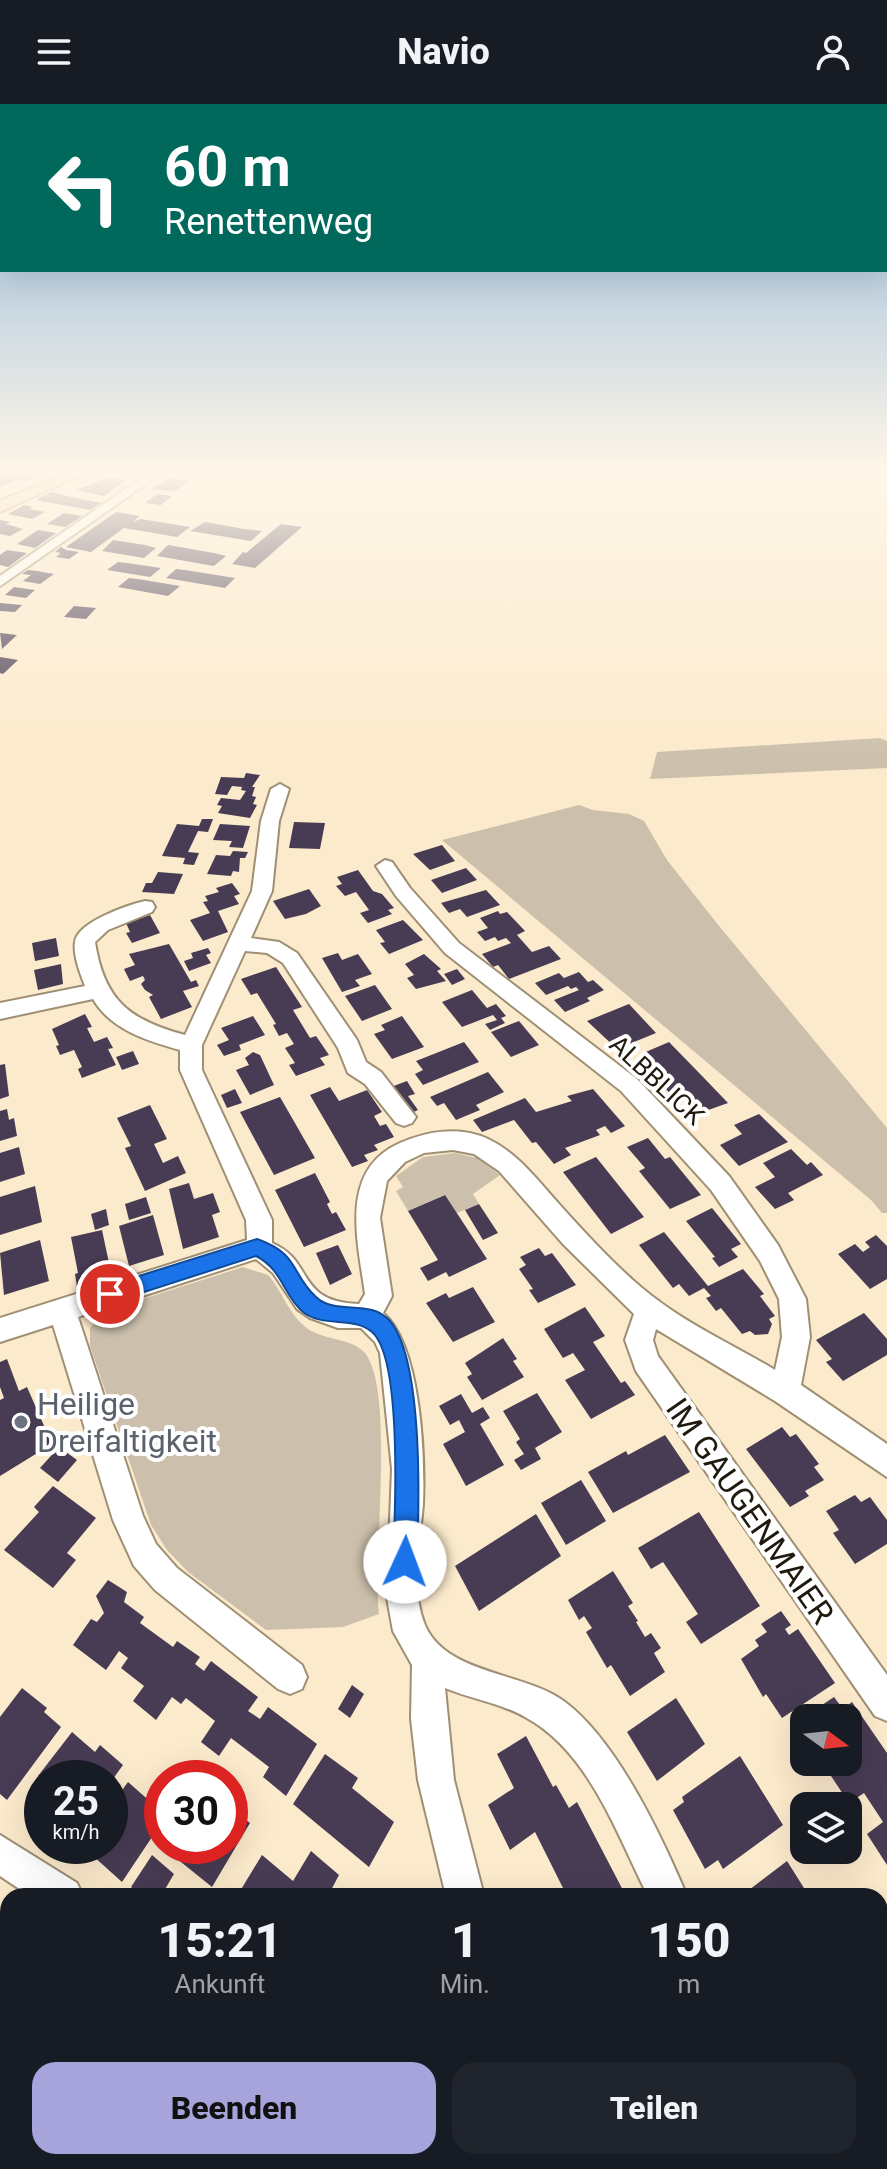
<!DOCTYPE html>
<html lang="de">
<head>
<meta charset="utf-8">
<style>
  body { margin:0; font-family:Roboto,sans-serif; background:#20242c; color:#f1f3f6; height:100vh; display:flex; flex-direction:column; font-size:30px; white-space:nowrap }
  * { box-sizing:border-box; margin:0 }
  p { font-size:26px; color:#9ea1a6 }
  .icon { flex:none; width:44px; height:44px; fill:none; stroke:currentColor; stroke-width:2; stroke-linecap:round; stroke-linejoin:round }
  .map { position:relative; flex:1; overflow:hidden }
  .drawer { position:absolute; left:0px; top:1784px; width:888px; height:282px; display:flex; flex-direction:column; background:#171b24; border-radius:24px 24px 0 0; box-shadow:0 8px 32px #0002 }
  .drawer>* { flex:none }
  .hud { position:absolute; left:0px; top:0px; width:888px; height:168px; box-shadow:0 8px 32px #0002; background:#00695c; color:#fff; overflow:hidden }
  .needle { width:52px; rotate:105deg }
  .fabs { position:absolute; left:790px; top:1600px; display:grid; gap:16px }
  .fabs a { display:grid; place-items:center; width:72px; height:72px; border-radius:16px; background:#171b24; box-shadow:0 8px 32px #0002; font-size:40px }
  .speed { position:absolute; left:24px; top:1656px; display:flex; gap:16px; font-size:40px; font-weight:700; text-align:center }
  .speed>* { display:grid; place-content:center; width:104px; height:104px; border-radius:50%; background:#171b24; box-shadow:0 8px 32px #0002; line-height:1 }
  .speed small { font-size:20px; font-weight:400 }
  .speed .limit { border:12px solid #d22; background:#fff; color:#111 }
  .pin { position:absolute; display:grid; place-items:center; width:68px; height:68px; color:#fff; margin:-34px; border:4px solid #fff; border-radius:50%; box-shadow:0 2px 8px #0007 }
  .me { position:absolute; width:88px; margin:-44px; rotate:2deg; stroke-linejoin:round; filter:drop-shadow(0 0 6px #0008) }
  .turn { display:flex; align-items:center; gap:28px; height:168px; padding:0 32px; font-size:36px }
  .turn .icon { width:104px; height:104px; stroke-width:2.5 }
  .turn b { display:block; font-size:56px; line-height:68px }
  .eta { display:flex; justify-content:space-evenly; align-items:center; height:136px; text-align:center }
  .eta b { font-size:48px; font-weight:800; line-height:56px }
  .cta { display:flex; gap:16px; margin-top:auto; padding:16px 32px }
  .cta a { flex:1; height:92px; border-radius:24px; background:#a7a4db; color:#111; font-size:32px; font-weight:800; line-height:92px; text-align:center }
  .cta a+a { background:#20242c; color:#f1f3f6 }
  header { display:flex; justify-content:space-between; align-items:center; height:104px; padding:0 32px; background:#171b24; font-size:36px; font-weight:800 }
  .map>svg:first-child { display:block }
  .green { fill:#ccc0ac }
  .building { fill:#483c54 }
  .lines { fill:none; stroke-linecap:round; stroke-linejoin:round }
  .minor-casing { stroke:#9f8f73; stroke-width:4 }
  .major-casing { stroke:#ad7c5f; stroke-width:4 }
  .minor { fill:#fff; fill-rule:evenodd }
  .major { fill:#fcd0b9; fill-rule:evenodd }
  .route { fill:#1a73e8; stroke:#114b97; stroke-width:2 }
  .worship-dot { fill:#6b7280; stroke:#fff; stroke-width:3 }
  .labels { text-anchor:middle; dominant-baseline:central; stroke-width:8; stroke-linejoin:round; paint-order:stroke }
  .street-label { font-size:26px; fill:#1f190e; stroke:#fff }
  .near-worship-label { font-size:32px; fill:#5b616d; stroke:#fff; text-anchor:start }
  .near-street-label { font-size:32px; fill:#1f190e; stroke:#fff }
</style>
</head>
<body>
<header><svg class="icon" aria-label="menu" viewBox="0 0 24 24"><path d="M4 6h16M4 12h16M4 18h16"/></svg>Navio<svg class="icon" aria-label="person" viewBox="0 0 24 24"><circle cx="12" cy="8" r="4"/><path d="M4 21q1-7 8-7t8 7"/></svg></header>
<div class="map">
<svg width="887" height="2065" viewBox="0 0 887 2065">
  <rect width="100%" height="100%" fill="#fceacc"/>
  <g class="green">
    <polygon points="880,634 887,637 887,664 650,675 657,648"/>
    <polygon points="579,701 593,706 629,710 644,717 667,756 715,817 887,1024 887,1109 882,1109 871,1096 442,736"/>
    <polygon points="455,1049 477,1054 500,1071 473,1090 479,1100 457,1109 444,1091 408,1107 396,1087 403,1083 396,1072 423,1053"/>
    <path d="M243,1163L268,1171C283,1188 288,1210 308,1225C324,1236 351,1234 364,1248C396,1283 372,1456 379,1510L343,1523L266,1526L188,1468L167,1446L151,1421L90,1242V1224L105,1207Z"/>
    <polygon points="200,2058 581,2058 586,2065 199,2065"/>
  </g>
  <g class="building">
    <polygon points="16,366 48,366 26,377 18,375 0,383 0,370"/>
    <polygon points="110,373 126,376 104,392 76,386"/>
    <polygon points="172,374 189,377 175,387 149,385"/>
    <polygon points="51,388 76,394 101,399 90,406 36,396"/>
    <polygon points="157,390 172,392 161,401 145,399"/>
    <polygon points="24,401 33,403 30,405 45,408 32,415 8,410"/>
    <polygon points="116,408 140,412 133,418 141,415 190,423 177,433 124,424 91,448 66,443"/>
    <polygon points="64,409 82,412 65,423 47,420"/>
    <polygon points="0,416 10,418 6,420 23,425 10,432 0,430"/>
    <polygon points="205,418 244,425 262,427 251,437 190,427"/>
    <polygon points="281,420 302,423 255,464 232,460 243,448 246,449"/>
    <polygon points="38,426 56,429 35,444 17,440"/>
    <polygon points="113,436 145,441 156,444 144,454 102,447"/>
    <polygon points="168,441 214,449 226,452 214,462 157,452"/>
    <polygon points="61,443 66,446 79,448 69,455 56,453 61,449 55,448"/>
    <polygon points="7,446 27,449 8,463 0,461 0,451"/>
    <polygon points="118,458 127,459 161,464 150,473 107,466"/>
    <polygon points="176,465 185,466 235,474 225,484 166,474"/>
    <polygon points="28,466 37,467 54,470 40,480 23,477 31,471 22,470"/>
    <polygon points="129,474 138,475 180,482 168,492 118,483"/>
    <polygon points="14,483 35,486 26,494 5,491"/>
    <polygon points="0,499 22,501 15,508 0,507"/>
    <polygon points="74,502 96,504 86,515 64,513"/>
    <polygon points="0,529 17,531 2,545"/>
    <polygon points="0,553 18,556 3,570 0,569"/>
    <polygon points="246,669 260,671 252,683 255,683 252,692 256,693 253,700 257,701 250,714 218,709 222,702 217,701 221,694 240,696 246,687 241,686 242,683 232,682 227,691 215,690 221,673 244,674"/>
    <polygon points="202,715 213,715 208,728 198,727 188,748 199,749 194,761 183,760 185,754 162,752 177,720 199,722"/>
    <polygon points="294,718 325,719 320,745 289,744"/>
    <polygon points="220,720 250,722 243,744 229,743 232,737 213,736"/>
    <polygon points="442,741 455,757 430,766 413,750"/>
    <polygon points="233,747 248,748 245,754 240,754 239,768 233,767 231,772 207,770 216,751 230,752"/>
    <polygon points="466,764 477,776 442,789 431,776"/>
    <polygon points="358,766 373,787 382,790 394,804 388,806 392,810 368,819 360,809 369,806 356,788 345,792 336,782 342,780 337,773"/>
    <polygon points="158,768 183,770 174,790 142,788 146,779 152,779"/>
    <polygon points="232,779 240,790 234,792 239,800 218,807 228,828 203,837 190,816 210,809 203,798 208,797 205,792 219,788 216,784"/>
    <polygon points="309,785 321,802 306,810 285,815 273,797"/>
    <polygon points="486,786 500,801 467,813 460,805 449,809 441,799"/>
    <polygon points="498,807 500,810 507,808 525,827 517,831 532,848 549,842 561,855 509,875 498,861 493,863 482,850 511,839 506,834 498,837 495,833 485,837 477,828 488,824 480,814"/>
    <polygon points="150,811 160,829 132,839 126,829 130,828 126,819"/>
    <polygon points="403,816 423,836 389,850 380,839 385,838 376,826"/>
    <polygon points="56,834 59,852 35,857 32,839"/>
    <polygon points="169,840 191,878 196,876 199,882 183,887 192,903 161,915 149,893 153,891 145,886 141,880 145,876 143,872 130,877 124,865 135,861 129,850"/>
    <polygon points="208,844 211,849 206,851 211,859 189,867 184,857 193,854 191,849"/>
    <polygon points="338,849 342,856 358,850 372,870 355,876 360,882 342,888 322,854"/>
    <polygon points="424,850 441,865 437,867 446,877 416,885 407,874 414,871 405,860"/>
    <polygon points="61,860 63,880 38,886 34,866"/>
    <polygon points="276,863 302,903 293,906 310,934 316,932 329,951 320,954 325,961 296,972 289,961 295,959 285,944 294,940 287,929 279,932 273,921 276,920 257,889 251,891 241,875"/>
    <polygon points="457,865 465,875 452,881 444,870"/>
    <polygon points="579,868 588,878 593,876 604,886 587,894 590,897 565,908 554,896 579,886 576,883 571,885 568,882 546,891 535,879 559,869 564,874"/>
    <polygon points="375,881 392,905 362,917 345,892"/>
    <polygon points="472,886 487,904 496,900 506,912 501,914 505,919 490,926 485,920 497,916 493,911 462,923 442,898"/>
    <polygon points="629,900 656,929 617,945 587,917"/>
    <polygon points="85,910 92,923 87,924 94,938 107,933 113,944 108,945 116,961 82,974 78,965 82,963 74,946 60,951 56,942 59,941 52,925"/>
    <polygon points="253,912 265,931 239,941 241,946 224,952 217,941 229,936 221,924"/>
    <polygon points="402,912 424,943 392,955 374,930 385,926 381,921"/>
    <polygon points="519,917 539,941 511,953 491,928"/>
    <polygon points="464,938 479,958 423,981 415,970 423,966 416,957"/>
    <polygon points="669,938 704,974 728,999 697,1010 683,994 677,997 652,970 657,968 641,950"/>
    <polygon points="133,947 139,960 122,966 116,953"/>
    <polygon points="253,948 260,951 274,981 250,991 236,966 249,961 245,954"/>
    <polygon points="5,960 9,992 0,995 0,961"/>
    <polygon points="488,968 504,988 476,1001 480,1006 456,1016 444,999 437,1002 430,993"/>
    <polygon points="407,977 415,990 408,992 418,1006 409,1010 391,983"/>
    <polygon points="330,983 339,997 367,986 382,1008 374,1012 380,1022 386,1020 394,1033 374,1041 378,1046 364,1051 368,1057 352,1063 310,991"/>
    <polygon points="235,985 242,999 227,1004 221,991"/>
    <polygon points="593,985 625,1022 611,1029 605,1022 596,1026 600,1031 565,1044 571,1051 554,1060 536,1038 532,1039 514,1016 482,1028 473,1016 525,994 536,1008 572,997 567,992"/>
    <polygon points="280,993 315,1054 274,1071 240,1008"/>
    <polygon points="150,1001 167,1035 154,1040 163,1059 178,1052 186,1069 145,1087 125,1044 131,1042 117,1014"/>
    <polygon points="7,1005 9,1016 14,1014 17,1032 0,1037 0,1007"/>
    <polygon points="759,1010 788,1038 739,1062 720,1041 742,1030 734,1021"/>
    <polygon points="648,1034 665,1055 670,1053 701,1091 670,1105 639,1067 645,1064 627,1043"/>
    <polygon points="19,1043 25,1070 0,1078 0,1049"/>
    <polygon points="791,1045 807,1061 811,1058 823,1071 788,1089 794,1096 775,1105 755,1083 775,1073 763,1059"/>
    <polygon points="596,1053 644,1113 611,1130 563,1068"/>
    <polygon points="315,1069 330,1098 327,1100 332,1110 336,1108 346,1126 304,1143 275,1086"/>
    <polygon points="189,1079 194,1095 213,1089 220,1108 212,1111 219,1133 183,1145 169,1085"/>
    <polygon points="35,1082 42,1118 0,1131 0,1093"/>
    <polygon points="445,1091 487,1155 449,1173 446,1168 428,1177 420,1164 438,1156 408,1107"/>
    <polygon points="146,1093 151,1109 129,1116 125,1100"/>
    <polygon points="479,1100 498,1129 483,1136 465,1106"/>
    <polygon points="712,1104 741,1140 731,1145 738,1153 719,1163 712,1154 715,1153 686,1117"/>
    <polygon points="106,1105 109,1121 95,1126 91,1110"/>
    <polygon points="153,1111 164,1151 129,1162 119,1122"/>
    <polygon points="102,1126 109,1159 95,1163 98,1176 77,1183 75,1170 78,1169 71,1133"/>
    <polygon points="664,1128 708,1182 743,1165 764,1190 760,1192 775,1212 769,1215 772,1220 768,1230 755,1231 750,1227 742,1230 721,1204 716,1207 706,1194 711,1192 704,1184 689,1192 679,1180 673,1184 639,1141"/>
    <polygon points="876,1131 887,1142 887,1175 870,1185 838,1150 855,1140 863,1148 870,1143 865,1138"/>
    <polygon points="40,1136 49,1177 4,1191 0,1149"/>
    <polygon points="338,1141 352,1170 330,1181 316,1149"/>
    <polygon points="539,1144 545,1152 552,1149 576,1181 538,1199 529,1186 533,1185 519,1165 526,1161 520,1153"/>
    <polygon points="473,1183 495,1218 453,1238 426,1199 446,1189 449,1194"/>
    <polygon points="585,1203 605,1232 593,1238 621,1279 625,1277 635,1291 591,1315 565,1276 585,1266 573,1249 563,1254 544,1225"/>
    <polygon points="864,1209 887,1235 887,1251 843,1277 826,1258 832,1255 816,1236"/>
    <polygon points="503,1234 517,1255 513,1257 524,1273 482,1296 467,1273 472,1270 465,1259"/>
    <polygon points="7,1255 19,1287 27,1283 52,1340 0,1372 0,1296 4,1294 0,1283 0,1258"/>
    <polygon points="537,1289 562,1328 535,1344 541,1355 521,1366 514,1356 524,1350 516,1338 520,1335 503,1307"/>
    <polygon points="461,1290 472,1309 483,1303 490,1314 480,1320 504,1361 466,1382 443,1340 465,1328 459,1316 450,1321 439,1302"/>
    <polygon points="782,1323 790,1333 796,1330 819,1360 814,1363 824,1376 805,1387 809,1392 790,1403 746,1345"/>
    <polygon points="665,1331 690,1368 613,1409 588,1368 626,1347 628,1351"/>
    <polygon points="59,1343 77,1356 58,1378 40,1364"/>
    <polygon points="581,1376 606,1417 566,1441 541,1399"/>
    <polygon points="53,1382 96,1414 67,1449 76,1456 53,1484 4,1446 39,1408 34,1403"/>
    <polygon points="855,1391 861,1398 870,1393 887,1416 887,1440 855,1460 833,1429 839,1426 826,1407"/>
    <polygon points="699,1408 760,1502 701,1540 686,1518 698,1510 663,1458 651,1465 638,1444"/>
    <polygon points="536,1410 561,1452 479,1507 455,1462"/>
    <polygon points="613,1467 633,1499 628,1502 638,1517 636,1518 645,1533 651,1529 661,1544 654,1549 665,1568 630,1592 611,1561 607,1564 586,1528 592,1524 584,1512 579,1516 568,1496"/>
    <polygon points="108,1476 127,1488 124,1498 144,1513 140,1519 173,1543 177,1537 200,1553 195,1560 204,1567 211,1557 258,1593 248,1607 260,1615 268,1603 317,1640 286,1692 263,1673 269,1663 231,1634 219,1652 201,1638 215,1617 186,1594 181,1600 172,1593 156,1616 133,1597 144,1582 121,1564 128,1554 119,1547 106,1566 73,1541 91,1515 97,1518 104,1509 96,1492"/>
    <polygon points="781,1507 791,1521 785,1525 789,1531 798,1525 835,1579 782,1614 766,1590 763,1593 741,1555 759,1542 755,1536 767,1528 761,1520"/>
    <polygon points="352,1581 364,1590 350,1614 338,1605"/>
    <polygon points="22,1584 47,1604 44,1608 61,1623 7,1696 0,1690 0,1613"/>
    <polygon points="834,1593 843,1605 852,1598 887,1649 887,1761 867,1730 883,1718 864,1689 849,1699 829,1669 833,1666 828,1658 848,1658 848,1614 813,1614 810,1609"/>
    <polygon points="676,1594 705,1640 657,1677 627,1628"/>
    <polygon points="72,1628 95,1648 100,1641 123,1661 110,1679 110,1674 38,1672"/>
    <polygon points="526,1632 553,1683 556,1681 569,1704 577,1698 626,1792 567,1792 535,1728 510,1746 488,1701 514,1684 497,1650"/>
    <polygon points="325,1650 358,1674 352,1684 394,1718 369,1763 293,1700"/>
    <polygon points="740,1652 783,1721 723,1765 718,1756 705,1765 673,1706 684,1698 682,1693"/>
    <polygon points="128,1678 153,1700 149,1707 162,1718 122,1778 82,1742 110,1742 110,1703"/>
    <polygon points="230,1704 250,1719 212,1783 171,1750 176,1742 230,1742"/>
    <polygon points="311,1747 339,1771 328,1792 237,1792 262,1751 293,1777"/>
    <polygon points="152,1751 174,1770 161,1792 142,1792 131,1783"/>
    <polygon points="787,1757 809,1792 741,1792"/>
    <polygon points="880,1892 887,1902 887,1985 880,1991"/>
    <polygon points="705,2058 766,2058 770,2065 709,2065"/>
  </g>
  <g class="lines">
    <g class="minor-casing">
      <g id="minor">
        <polygon points="153,366 166,366 0,482 0,472"/>
        <path d="M280,680L289,685L279,717L272,787L251,834L279,838L297,849L357,936L366,958L381,968L416,1013L412,1019L404,1022L396,1019L365,980L348,969L338,944L283,859L267,849L245,847L202,941V966L272,1116V1139C315,1157 295,1198 359,1200L365,1190C358,1138 338,1066 400,1039C427,1027 460,1022 488,1035C518,1049 538,1077 559,1100C587,1131 626,1174 660,1198C695,1224 737,1243 775,1266L782,1233L779,1195L760,1157L711,1086L621,987L445,849L396,792L376,762L385,756L392,758L410,784L459,839L637,975L729,1072L778,1141L806,1195L810,1233L801,1281L887,1340V1373L775,1297L656,1225L653,1236L658,1252L887,1571V1617L875,1612L636,1267L625,1236L634,1210L563,1140L499,1067L474,1050L453,1046L424,1049L405,1058L387,1077L380,1114L392,1192L383,1209C421,1241 425,1352 423,1400C420,1438 410,1485 425,1521C446,1571 526,1568 565,1598C617,1637 662,1733 687,1792H648C617,1731 589,1647 525,1613C501,1599 471,1595 445,1584L454,1676L484,1792H446L418,1676L411,1615L412,1561L393,1527L387,1494L392,1365L380,1249L375,1238L361,1224H338L310,1214L297,1205L273,1169L256,1155L78,1213L143,1412L156,1440L177,1464L302,1561L307,1573L302,1585L290,1590L278,1585L155,1486L134,1462L113,1416L53,1221L0,1238V1214L247,1136L246,1116L180,966V946C148,937 111,926 93,895L0,915V899L85,882C80,869 73,851 75,838C77,818 128,801 145,797L152,798L155,803L152,808L108,826L95,838C104,896 129,916 185,931L252,787L261,717L271,685Z"/>
        <polygon points="0,1731 77,1779 83,1792 30,1792 0,1772"/>
        <polygon points="571,2058 616,2058 619,2065 573,2065"/>
      </g>
    </g>
    <g class="major-casing">
      <polygon id="major" points="73,366 91,366 0,408 0,397"/>
    </g>
    <use href="#minor" class="minor"/>
    <use href="#major" class="major"/>
  </g>
  <linearGradient id="sky" x2="0" y2="1"><stop stop-color="#89b2da"/><stop offset="0.56" stop-color="#fef6e8"/><stop offset="1" stop-color="#fef6e8" stop-opacity="0"/></linearGradient>
  <rect width="887" height="655" fill="url(#sky)"/>
  <path class="route" d="M257,1135C300,1150 290,1169 316,1193C336,1212 370,1194 390,1217C424,1258 419,1404 417,1458L414,1466L405,1470L396,1466L393,1458C395,1415 403,1255 372,1228C354,1212 323,1224 303,1208C283,1191 283,1166 256,1152L110,1199L103,1197L100,1190L103,1184L110,1181Z"/>
  <circle class="worship-dot" cx="21" cy="1318" r="8"/>
  <g class="labels">
    <g class="street-label">
      <text transform="translate(657 976) rotate(43)">ALBBLICK</text>
    </g>
    <g class="near-worship-label">
      <text x="37" y="1300">Heilige<tspan x="37" dy="37">Dreifaltigkeit</tspan></text>
    </g>
    <g class="near-street-label">
      <text transform="translate(750 1407) rotate(55)">IM GAUGENMAIER</text>
    </g>
  </g>
</svg>
<div class="fabs">
<a><svg class="needle" viewBox="-14 -14 28 28"><path d="M0-13l5 13h-10z" fill="#e53935"/><path d="M0 13l5-13h-10z" fill="#9ea1a6"/></svg></a>
<a><svg class="icon" aria-label="layers" viewBox="0 0 24 24"><path d="M12 4l9 5-9 5-9-5zM3 14l9 5 9-5"/></svg></a>
</div>
<div class="speed"><div>25<small>km/h</small></div><div class="limit">30</div></div>
<div class="pin" style="left:110px;top:1190px;background:#d93025"><svg class="icon" aria-label="arrive" viewBox="0 0 24 24"><path d="M6 21V4h12l-3 4 3 4H6"/></svg></div>
<svg class="me" style="left:405px;top:1458px" viewBox="-20 -20 40 40"><circle r="19" fill="#fff"/><path d="M0-13L10 11 0 6-10 11z" fill="#1a73e8"/></svg>
<div class="hud">
<div class="turn"><svg class="icon" aria-label="left" viewBox="0 0 24 24"><path d="M17 20v-9H6M10 6l-5 5 5 5"/></svg><div><b>60 m</b>Renettenweg</div></div>
</div>
<section class="drawer">
<div class="eta">
<div><b>15:21</b><p>Ankunft</p></div>
<div><b>1</b><p>Min.</p></div>
<div><b>150</b><p>m</p></div>
</div>
<div class="cta"><a>Beenden</a><a>Teilen</a></div>
</section>
</div>
</body>
</html>
